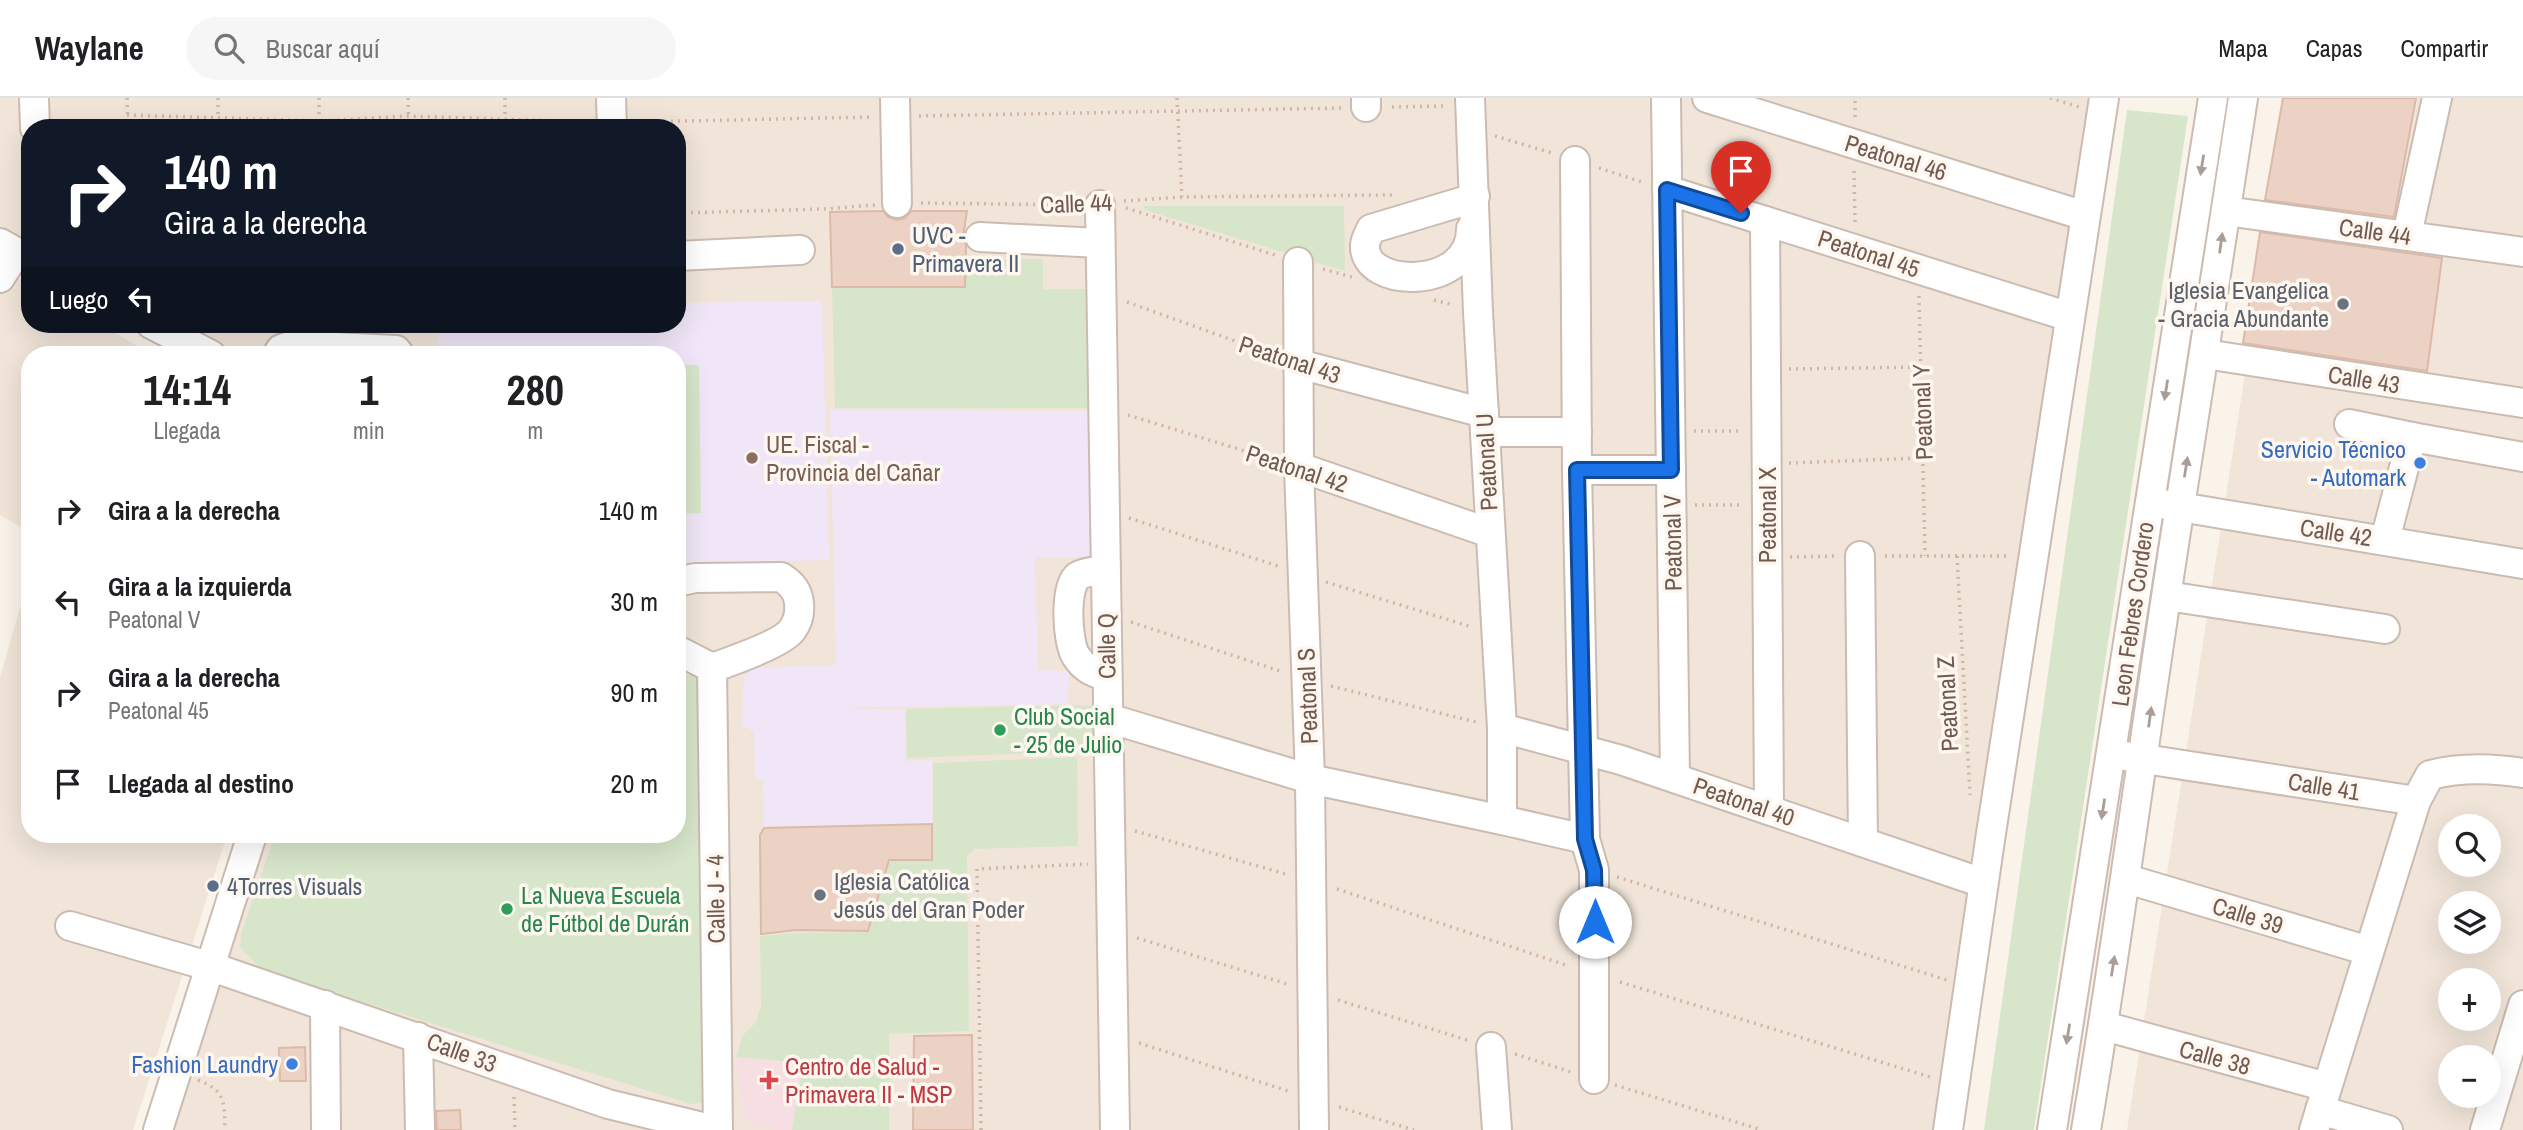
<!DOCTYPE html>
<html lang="es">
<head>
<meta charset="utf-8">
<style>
  body { margin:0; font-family:"Archivo Narrow",sans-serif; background:#f6f6f6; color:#202124; height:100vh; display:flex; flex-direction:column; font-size:26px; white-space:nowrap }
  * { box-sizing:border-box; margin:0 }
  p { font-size:23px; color:#757577 }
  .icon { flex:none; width:38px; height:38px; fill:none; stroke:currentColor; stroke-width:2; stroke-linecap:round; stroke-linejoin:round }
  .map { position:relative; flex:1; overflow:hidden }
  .side { position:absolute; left:21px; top:248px; width:665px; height:497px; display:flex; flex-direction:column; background:#fff; border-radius:28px; box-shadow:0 7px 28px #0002 }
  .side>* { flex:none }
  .guide { position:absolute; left:21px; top:21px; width:665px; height:214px; border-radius:28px; box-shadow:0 7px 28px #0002; background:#111827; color:#fff; overflow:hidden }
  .tools { position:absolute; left:2438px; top:716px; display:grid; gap:14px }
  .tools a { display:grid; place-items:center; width:63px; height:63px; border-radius:50%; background:#fff; box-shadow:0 7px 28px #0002; font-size:35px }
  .pin { position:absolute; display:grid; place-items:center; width:60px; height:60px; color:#fff; margin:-72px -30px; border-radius:50% 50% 50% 0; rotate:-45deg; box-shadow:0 0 7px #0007 }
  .pin .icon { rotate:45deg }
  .me { position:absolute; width:77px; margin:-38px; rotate:0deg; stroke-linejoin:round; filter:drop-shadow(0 0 5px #0008) }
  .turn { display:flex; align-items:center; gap:24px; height:147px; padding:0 28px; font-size:32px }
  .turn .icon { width:91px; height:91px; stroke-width:2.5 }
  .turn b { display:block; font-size:49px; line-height:60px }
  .then { display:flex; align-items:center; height:66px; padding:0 28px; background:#0003; gap:14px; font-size:26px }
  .eta { display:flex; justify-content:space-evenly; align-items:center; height:119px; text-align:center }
  .eta b { font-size:42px; font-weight:700; line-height:49px }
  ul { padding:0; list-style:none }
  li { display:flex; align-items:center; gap:21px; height:91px; padding:0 28px }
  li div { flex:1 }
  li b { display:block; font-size:26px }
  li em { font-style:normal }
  header { display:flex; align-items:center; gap:42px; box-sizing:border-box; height:98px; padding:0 35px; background:#fff; border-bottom:2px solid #e0e0e0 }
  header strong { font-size:33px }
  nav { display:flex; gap:38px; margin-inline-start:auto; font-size:24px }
  .search { width:490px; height:63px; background:#f6f6f6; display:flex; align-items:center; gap:18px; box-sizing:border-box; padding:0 24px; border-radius:38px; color:#757577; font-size:26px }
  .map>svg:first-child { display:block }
  .residential { fill:#f1e5d9; fill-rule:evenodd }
  .education { fill:#f0e6f7 }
  .medical { fill:#f7dee3 }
  .green { fill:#d7e6ca }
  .building { fill:#ecd2c5; stroke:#ddb9a7; stroke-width:2 }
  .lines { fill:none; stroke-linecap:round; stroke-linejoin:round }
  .minor-casing { stroke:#cbbbb1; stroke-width:32 }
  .path { stroke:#d1b6a8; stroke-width:3.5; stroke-dasharray:2 5; stroke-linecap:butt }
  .minor { stroke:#fff; stroke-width:28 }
  .oneway { fill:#aa9c96 }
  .route-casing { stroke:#114b97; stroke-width:18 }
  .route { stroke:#1a73e8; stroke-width:12 }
  .service-dot { fill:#5c6f8a; stroke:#fdf7f0; stroke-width:2.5 }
  .worship-dot { fill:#6b7280; stroke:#fdf7f0; stroke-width:2.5 }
  .education-dot { fill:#8d6e63; stroke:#fdf7f0; stroke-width:2.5 }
  .shop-dot { fill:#3f7fe0; stroke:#fdf7f0; stroke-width:2.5 }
  .leisure-dot { fill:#2e9e5b; stroke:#fdf7f0; stroke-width:2.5 }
  .health-dot { fill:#e0444e; stroke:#fdf7f0; stroke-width:2.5 }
  .labels { text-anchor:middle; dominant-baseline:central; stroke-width:7; stroke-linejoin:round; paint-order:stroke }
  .street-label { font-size:24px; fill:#725a50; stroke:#fdf7f0 }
  .service-label { font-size:24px; fill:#4e5e75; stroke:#fdf7f0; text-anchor:start }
  .worship-label { font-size:24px; fill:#5b616d; stroke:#fdf7f0; text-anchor:end }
  .education-label { font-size:24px; fill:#785e54; stroke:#fdf7f0; text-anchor:start }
  .shop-label { font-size:24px; fill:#366cbe; stroke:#fdf7f0; text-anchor:end }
  .leisure-label { font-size:24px; fill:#27864d; stroke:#fdf7f0; text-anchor:start }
  .health-label { font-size:24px; fill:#be3a42; stroke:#fdf7f0; text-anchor:start }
</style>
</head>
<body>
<header>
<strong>Waylane</strong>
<div class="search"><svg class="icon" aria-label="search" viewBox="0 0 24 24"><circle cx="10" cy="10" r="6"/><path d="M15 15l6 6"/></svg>Buscar aquí</div>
<nav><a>Mapa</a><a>Capas</a><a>Compartir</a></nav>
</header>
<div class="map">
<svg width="2523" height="1032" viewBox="0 0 2523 1032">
  <rect width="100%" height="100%" fill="#faf3ea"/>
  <g class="residential">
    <polygon points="0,0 2107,0 1948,1032 159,1032 253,737 677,737 677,257 223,257 167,226 677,226 677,30 30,30 30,149 0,133"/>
    <path d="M2288,0H2523V1032H2127ZM2450,728H2488V766H2450ZM2450,805H2488V844H2450ZM2450,882H2488V920H2450ZM2450,959H2488V998H2450Z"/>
    <polygon points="0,170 30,186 30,226 99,226 154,257 30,257 30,434 0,417"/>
    <polygon points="30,475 30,737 227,737 133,1032 0,1032 0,579"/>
  </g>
  <g class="education">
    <polygon points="822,203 829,462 677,466 677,257 434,257 441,226 677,226 677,205"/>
    <polygon points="830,312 1098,313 1097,459 1035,460 1038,572 1069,573 1068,606 837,610 905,612 905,663 932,662 932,726 764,728 763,682 755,680 754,634 742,626 744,578 753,570 836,567"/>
  </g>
  <polygon class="medical" points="737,959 802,966 791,1032 774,1032 750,1025 742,1013"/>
  <g class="green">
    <polygon points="2127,12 2188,18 2034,1032 1984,1032"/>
    <polygon points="1144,108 1344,108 1345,173 1145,112"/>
    <polygon points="967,161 1043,161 1043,191 1087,191 1087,310 835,310 832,190 965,189"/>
    <polygon points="677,267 699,267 701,415 677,416"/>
    <polygon points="677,576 705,578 706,1001 700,1005 691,1006 263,873 240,849 241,836 275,737 677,737"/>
    <polygon points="1092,607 1094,653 907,660 906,611"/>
    <polygon points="1077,659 1078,748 974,751 967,758 969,933 889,936 889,1032 792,1032 803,965 737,959 742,938 756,924 761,908 760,838 796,835 869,834 890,763 933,762 933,665"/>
  </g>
  <g class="building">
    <polygon points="2283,0 2416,0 2394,119 2265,102"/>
    <polygon points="883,113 888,119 897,122 905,120 911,113 967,113 963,139 966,147 965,189 832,189 830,114"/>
    <polygon points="2260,134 2442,160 2427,273 2243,245"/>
    <polygon points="932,726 932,762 889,762 868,833 796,832 761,836 760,737 764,730"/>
    <polygon points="972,937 973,1032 913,1032 914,938"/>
    <polygon points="305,949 306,983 280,983 279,950"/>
    <polygon points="460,1012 461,1032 437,1032 436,1013"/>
  </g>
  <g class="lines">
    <g class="minor-casing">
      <g id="minor">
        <polyline points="34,0 35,30"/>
        <polyline points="611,0 612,30"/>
        <polyline points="895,0 897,105"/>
        <polyline points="1366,0 1366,9"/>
        <polyline points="1470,0 1478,214 1502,630 1502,722 1585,741 1577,372 1575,63"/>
        <polyline points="1666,0 1675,680"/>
        <polyline points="1707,0 2085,118"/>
        <polyline points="1667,92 2070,219"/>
        <polyline points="1100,107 1115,1032"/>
        <polyline points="2226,113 2523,154"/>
        <polyline points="1765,123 1769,712"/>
        <path d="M1471,131C1471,193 1362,191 1365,147C1365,142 1369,136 1371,131L1471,101L1475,98"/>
        <polyline points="2407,137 2437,0"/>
        <polyline points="980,139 1100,145"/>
        <polyline points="0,145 30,162"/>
        <polyline points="677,158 800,152"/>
        <polyline points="1298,164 1299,369 1310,681 1314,1032"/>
        <polyline points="0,180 16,155"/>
        <polyline points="151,226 211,257"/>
        <polyline points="2205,256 2523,305"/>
        <polyline points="277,257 281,251 293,247 396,252 400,257"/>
        <polyline points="1299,266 1484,315"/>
        <polyline points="2349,326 2412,339"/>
        <polyline points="1485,334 1577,334"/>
        <polyline points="1299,369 1490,435"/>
        <polyline points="1577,372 1671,372"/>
        <polyline points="2162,406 2523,466"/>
        <polyline points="2385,442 2412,339 2523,359"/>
        <polyline points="1860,458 1863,744"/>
        <path d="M1105,472C1097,473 1084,474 1078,478C1064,488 1067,545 1076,558C1084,571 1093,574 1107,579"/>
        <path d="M677,484L695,480L781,479C791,485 798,493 799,505C800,514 798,524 792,532C783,545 729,564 712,570L677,552"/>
        <polyline points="2167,498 2385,531"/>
        <polyline points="712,570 718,1032"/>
        <polyline points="1108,620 1310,681 1502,722"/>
        <polyline points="1502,630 1621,662 1983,785"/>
        <path d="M2125,658L2416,703L2430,677C2461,669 2492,670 2523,675"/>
        <polyline points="1585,741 1594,772 1594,981"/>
        <polyline points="2127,781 2369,853"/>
        <polyline points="70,828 212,869 608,1006 715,1032"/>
        <polyline points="325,907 326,1032"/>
        <polyline points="2104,928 2327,989"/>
        <polyline points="418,939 420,1032"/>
        <polyline points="1491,949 1497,1032"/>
        <polyline points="2320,1012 2388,1032"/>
        <polyline points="158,1032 252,737"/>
        <polyline points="1948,1032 1990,742 2104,0"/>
        <polyline points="2052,1032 2213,0"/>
        <path d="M2086,1032C2121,825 2147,616 2180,408C2201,272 2223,136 2243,0"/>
        <polyline points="2314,1032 2416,703"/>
        <polyline points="2485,1032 2523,907"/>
      </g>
    </g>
    <g class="path">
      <polyline points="127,0 128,30"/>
      <polyline points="218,0 218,21"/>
      <polyline points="319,0 319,23"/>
      <polyline points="408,0 409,30"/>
      <polyline points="505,0 505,22"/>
      <polyline points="1177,0 1182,99"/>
      <polyline points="2050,0 2079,9"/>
      <polyline points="1392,9 1447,8"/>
      <polyline points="127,17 319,23 408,18 590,24"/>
      <polyline points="919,18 1342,10"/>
      <polyline points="1855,19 1855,0"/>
      <polyline points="636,24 873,19"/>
      <polyline points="1495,38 1552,55"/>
      <polyline points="1599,70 1642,84"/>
      <polyline points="1854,73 1855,124"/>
      <polyline points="1124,103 1182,99 1392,97"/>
      <polyline points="921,105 1078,107"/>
      <polyline points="1126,110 1275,157"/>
      <polyline points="677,115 823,111 875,107"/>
      <polyline points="1323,171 1352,179"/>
      <polyline points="1919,198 1925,458"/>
      <polyline points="1434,202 1454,207"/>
      <polyline points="1127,204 1274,257"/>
      <polyline points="1789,271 1921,269"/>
      <polyline points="1128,317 1274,362"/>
      <polyline points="1694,333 1742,333"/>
      <polyline points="1789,365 1923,360"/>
      <polyline points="1695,407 1743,407"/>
      <polyline points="1129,420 1278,468"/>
      <polyline points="1885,458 2010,458"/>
      <polyline points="1957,458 1970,697"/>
      <polyline points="1790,459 1835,458"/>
      <polyline points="1326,484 1472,529"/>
      <polyline points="1131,524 1283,574"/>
      <polyline points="1331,588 1476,624"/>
      <polyline points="1135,733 1286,776"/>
      <polyline points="1617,779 1947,882"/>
      <polyline points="1337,791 1569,868"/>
      <polyline points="1137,840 1287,886"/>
      <polyline points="1620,884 1930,979"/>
      <polyline points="1338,902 1467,942"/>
      <polyline points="1139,945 1288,993"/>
      <polyline points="1515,956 1571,974"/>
      <path d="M198,982C226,993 224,1004 225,1032"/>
      <polyline points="1615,987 1762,1032"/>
      <polyline points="514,999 515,1032"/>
      <polyline points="1339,1009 1414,1032"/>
      <polyline points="981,1032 977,771 1088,766"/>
    </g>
    <use href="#minor" class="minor"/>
  </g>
  <defs><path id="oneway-solid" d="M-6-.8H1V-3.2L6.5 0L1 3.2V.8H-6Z" transform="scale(1.75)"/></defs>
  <g class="oneway">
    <use href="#oneway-solid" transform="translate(2202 67) rotate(99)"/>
    <use href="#oneway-solid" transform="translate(2221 145) rotate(-82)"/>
    <use href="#oneway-solid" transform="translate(2166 292) rotate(99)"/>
    <use href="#oneway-solid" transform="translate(2186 369) rotate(-81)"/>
    <use href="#oneway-solid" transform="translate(2150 619) rotate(-82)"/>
    <use href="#oneway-solid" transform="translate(2103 711) rotate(99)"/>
    <use href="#oneway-solid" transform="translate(2113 868) rotate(-81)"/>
    <use href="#oneway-solid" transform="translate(2068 936) rotate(99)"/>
  </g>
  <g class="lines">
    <g class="route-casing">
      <polyline id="route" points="1595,824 1594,772 1585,741 1577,372 1671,372 1667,92 1741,115"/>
    </g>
    <use href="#route" class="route"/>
  </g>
  <g class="service-dot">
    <circle cx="898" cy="151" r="7"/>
    <circle cx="213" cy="788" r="7"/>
  </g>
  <g class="worship-dot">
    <circle cx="2343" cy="206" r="7"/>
    <circle cx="820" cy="797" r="7"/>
  </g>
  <circle class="education-dot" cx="752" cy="360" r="7"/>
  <g class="shop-dot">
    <circle cx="2420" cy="365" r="7"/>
    <circle cx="292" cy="966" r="7"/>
  </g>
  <g class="leisure-dot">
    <circle cx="1000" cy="632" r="7"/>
    <circle cx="507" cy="811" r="7"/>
  </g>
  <path class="health-dot" d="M765.5 971.5h7v7h7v7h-7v7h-7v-7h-7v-7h7z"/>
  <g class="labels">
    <g class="street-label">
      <text transform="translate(1896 59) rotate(17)">Peatonal 46</text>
      <text transform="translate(1076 105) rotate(-2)">Calle 44</text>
      <text transform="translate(2375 133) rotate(8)">Calle 44</text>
      <text transform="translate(1869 155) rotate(18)">Peatonal 45</text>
      <text transform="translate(1290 261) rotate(18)">Peatonal 43</text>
      <text transform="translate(2364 281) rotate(9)">Calle 43</text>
      <text transform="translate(1922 314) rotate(-92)">Peatonal Y</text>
      <text transform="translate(1486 364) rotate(-93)">Peatonal U</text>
      <text transform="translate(1297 370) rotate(18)">Peatonal 42</text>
      <text transform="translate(1767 417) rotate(-90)">Peatonal X</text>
      <text transform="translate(2336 434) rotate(9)">Calle 42</text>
      <text transform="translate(1672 445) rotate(-91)">Peatonal V</text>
      <text transform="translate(2132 516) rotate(-82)">Leon Febres Cordero</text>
      <text transform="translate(1106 548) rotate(-91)">Calle Q</text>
      <text transform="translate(1307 598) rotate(-92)">Peatonal S</text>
      <text transform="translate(1947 606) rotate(-93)">Peatonal Z</text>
      <text transform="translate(2324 688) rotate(9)">Calle 41</text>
      <text transform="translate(1744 703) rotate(19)">Peatonal 40</text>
      <text transform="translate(715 801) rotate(-91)">Calle J - 4</text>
      <text transform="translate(2248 817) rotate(17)">Calle 39</text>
      <text transform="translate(462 954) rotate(20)">Calle 33</text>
      <text transform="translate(2215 959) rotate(15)">Calle 38</text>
    </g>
    <g class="service-label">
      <text x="912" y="137">UVC -<tspan x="912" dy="28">Primavera II</tspan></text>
      <text x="227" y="788">4Torres Visuals</text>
    </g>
    <g class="worship-label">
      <text x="2329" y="192">Iglesia Evangelica<tspan x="2329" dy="28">- Gracia Abundante</tspan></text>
      <text x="834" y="783" text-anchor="start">Iglesia Católica<tspan x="834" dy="28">Jesús del Gran Poder</tspan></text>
    </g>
    <g class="education-label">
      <text x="766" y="346">UE. Fiscal -<tspan x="766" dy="28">Provincia del Cañar</tspan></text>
    </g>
    <g class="shop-label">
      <text x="2406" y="351">Servicio Técnico<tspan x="2406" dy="28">- Automark</tspan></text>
      <text x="278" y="966">Fashion Laundry</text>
    </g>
    <g class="leisure-label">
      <text x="1014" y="618">Club Social<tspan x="1014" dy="28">- 25 de Julio</tspan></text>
      <text x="521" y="797">La Nueva Escuela<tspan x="521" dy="28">de Fútbol de Durán</tspan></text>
    </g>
    <g class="health-label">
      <text x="785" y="968">Centro de Salud -<tspan x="785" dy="28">Primavera II - MSP</tspan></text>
    </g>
  </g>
</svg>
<div class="tools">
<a><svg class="icon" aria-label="search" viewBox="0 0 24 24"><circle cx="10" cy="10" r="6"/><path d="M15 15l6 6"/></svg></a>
<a><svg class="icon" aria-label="layers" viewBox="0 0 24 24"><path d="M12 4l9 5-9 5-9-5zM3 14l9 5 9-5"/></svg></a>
<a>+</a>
<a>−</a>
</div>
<div class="pin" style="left:1741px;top:115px;background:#d93025"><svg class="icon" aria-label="arrive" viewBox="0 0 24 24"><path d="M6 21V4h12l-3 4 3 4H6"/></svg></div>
<svg class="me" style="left:1595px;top:824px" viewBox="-20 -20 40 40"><circle r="19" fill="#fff"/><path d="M0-13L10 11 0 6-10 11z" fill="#1a73e8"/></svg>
<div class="guide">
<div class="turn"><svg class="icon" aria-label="right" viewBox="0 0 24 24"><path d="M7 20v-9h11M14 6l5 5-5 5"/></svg><div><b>140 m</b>Gira a la derecha</div></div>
<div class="then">Luego<svg class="icon" aria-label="left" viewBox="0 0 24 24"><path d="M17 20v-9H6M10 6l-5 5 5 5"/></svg></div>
</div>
<section class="side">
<div class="eta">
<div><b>14:14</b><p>Llegada</p></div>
<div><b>1</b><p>min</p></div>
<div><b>280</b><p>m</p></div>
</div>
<ul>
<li><svg class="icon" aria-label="right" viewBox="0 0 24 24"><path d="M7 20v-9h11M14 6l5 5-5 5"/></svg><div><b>Gira a la derecha</b></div><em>140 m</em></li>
<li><svg class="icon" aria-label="left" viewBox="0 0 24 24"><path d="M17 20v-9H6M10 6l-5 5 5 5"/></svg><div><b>Gira a la izquierda</b><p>Peatonal V</p></div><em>30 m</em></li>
<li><svg class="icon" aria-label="right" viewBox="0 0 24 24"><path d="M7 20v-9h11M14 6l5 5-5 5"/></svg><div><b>Gira a la derecha</b><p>Peatonal 45</p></div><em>90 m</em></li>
<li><svg class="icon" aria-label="arrive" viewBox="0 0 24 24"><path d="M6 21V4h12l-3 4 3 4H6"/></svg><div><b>Llegada al destino</b></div><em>20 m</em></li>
</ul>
</section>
</div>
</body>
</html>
